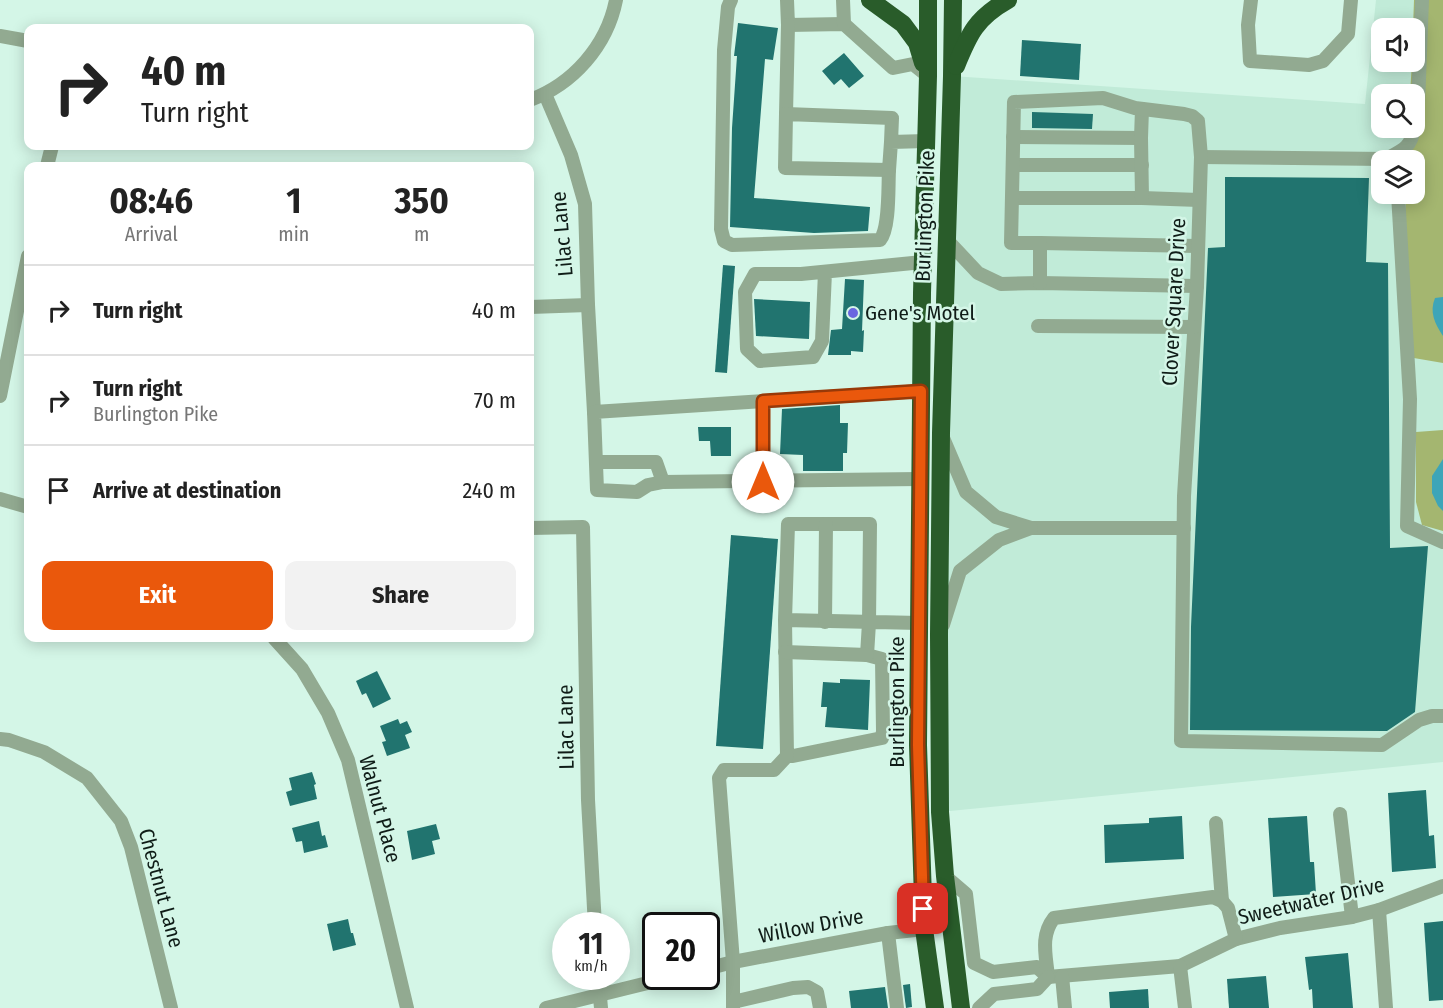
<!DOCTYPE html>
<html lang="en">
<head>
<meta charset="utf-8">
<style>
  body { margin:0; font-family:"Fira Sans Condensed",sans-serif; background:#f2f2f2; color:#222; height:100vh; display:flex; flex-direction:column; font-size:22px; white-space:nowrap }
  * { box-sizing:border-box; margin:0 }
  p { font-size:20px; color:#767676 }
  .icon { flex:none; width:33px; height:33px; fill:none; stroke:currentColor; stroke-width:2; stroke-linecap:round; stroke-linejoin:round }
  .map { position:relative; flex:1; overflow:hidden }
  .details { position:absolute; left:24px; top:162px; width:510px; height:480px; display:flex; flex-direction:column; background:#fff; border-radius:12px; box-shadow:0 3px 15px #0003 }
  .details>* { flex:none }
  .guide { position:absolute; left:24px; top:24px; width:510px; height:126px; border-radius:12px; box-shadow:0 3px 15px #0003; background:#fff; color:#222; overflow:hidden }
  .buttons { position:absolute; left:1371px; top:18px; display:grid; gap:12px }
  .buttons a { display:grid; place-items:center; width:54px; height:54px; border-radius:12px; background:#fff; box-shadow:0 3px 15px #0003; font-size:30px }
  .speed { position:absolute; left:552px; top:912px; display:flex; gap:12px; font-size:30px; font-weight:700; text-align:center }
  .speed>* { display:grid; place-content:center; width:78px; height:78px; border-radius:50%; background:#fff; box-shadow:0 3px 15px #0003; line-height:1 }
  .speed small { font-size:15px; font-weight:400 }
  .speed .limit { border:3px solid #111; border-radius:9px; background:#fff; color:#111 }
  .pin { position:absolute; display:grid; place-items:center; width:51px; height:51px; color:#fff; margin:-26px; border-radius:12px; box-shadow:0 3px 9px #0006 }
  .me { position:absolute; width:66px; margin:-33px; rotate:0deg; stroke-linejoin:round; filter:drop-shadow(0 0 4px #0008) }
  .turn { display:flex; align-items:center; gap:21px; height:126px; padding:0 18px; font-size:27px }
  .turn .icon { width:78px; height:78px; stroke-width:2.5 }
  .turn b { display:block; font-size:42px; line-height:51px }
  .eta { display:flex; justify-content:space-evenly; align-items:center; height:102px; text-align:center }
  .eta b { font-size:36px; font-weight:700; line-height:42px }
  .primary-button { display:flex; gap:12px; margin-top:auto; padding:12px 18px }
  .primary-button a { flex:1; height:69px; border-radius:12px; background:#ea580c; color:#fff; font-size:24px; font-weight:700; line-height:69px; text-align:center }
  .primary-button a+a { background:#f2f2f2; color:#222 }
  ul { padding:0; list-style:none }
  li { display:flex; align-items:center; gap:18px; height:90px; padding:0 18px; border-top:2px solid #e0e0e0 }
  li div { flex:1 }
  li b { display:block; font-size:22px }
  li em { font-style:normal }
  .map>svg:first-child { display:block }
  .built { fill:#c1ebd8; fill-rule:evenodd }
  .forest { fill:#a4b670 }
  .water { fill:#3ea5b8 }
  .building { fill:#21746f }
  .lines { fill:none; stroke-linecap:round; stroke-linejoin:round }
  .minor { stroke:#92aa91; stroke-width:14 }
  .highway { stroke:#295c2a; stroke-width:18 }
  .route-casing { stroke:#983908; stroke-width:15 }
  .route { stroke:#ea580c; stroke-width:10 }
  .poi-dot { fill:#6a66e0; stroke:#d4f6e7; stroke-width:2 }
  .labels { text-anchor:middle; dominant-baseline:central; stroke-width:5; stroke-linejoin:round; paint-order:stroke }
  .street-label { font-size:21px; fill:#0f1c17; stroke:#d4f6e7 }
  .poi-label { font-size:21px; fill:#0f1c17; stroke:#d4f6e7; text-anchor:start }
</style>
</head>
<body>
<div class="map">
<svg width="1443" height="1008" viewBox="0 0 1443 1008">
  <rect width="100%" height="100%" fill="#d4f6e7"/>
  <path class="built" d="M1376,0H1435L1443,339V762L940,812L952,76L1365,104ZM1382,28H1414V62H1382ZM1382,94H1414V128H1382ZM1382,160H1414V194H1382Z"/>
  <g class="forest">
    <polygon points="1414,0 1443,0 1443,363 1408,357 1402,277 1406,194 1414,194 1414,160 1407,160 1409,128 1414,94 1410,94 1412,62 1414,62 1414,28 1413,28"/>
    <polygon points="1443,430 1443,531 1422,525 1416,502 1416,432"/>
  </g>
  <g class="water">
    <path d="M1443,297V336C1435,324 1429,312 1435,298Z"/>
    <polygon points="1443,459 1443,511 1438,506 1432,493 1432,476"/>
  </g>
  <g class="building">
    <polygon points="738,23 778,28 773,60 765,59 754,198 870,207 868,231 814,233 730,227 732,128 737,56 734,56"/>
    <polygon points="1022,40 1081,44 1079,80 1020,76"/>
    <polygon points="844,53 864,76 849,88 841,79 834,85 822,71"/>
    <polygon points="1032,112 1093,114 1092,129 1032,128"/>
    <polygon points="1225,177 1369,178 1366,262 1388,263 1390,548 1428,546 1415,712 1387,731 1190,730 1191,627 1208,248 1225,247"/>
    <polygon points="723,265 735,266 727,373 715,372"/>
    <polygon points="845,279 864,280 862,331 864,330 863,352 851,351 851,355 828,355 831,330 842,329"/>
    <polygon points="754,299 810,302 809,339 756,336"/>
    <polygon points="840,405 840,423 848,423 847,453 843,453 843,471 803,471 803,455 780,454 782,409"/>
    <polygon points="698,427 731,427 731,456 711,456 710,441 699,441"/>
    <polygon points="731,535 778,539 763,749 716,746"/>
    <polygon points="377,671 391,699 373,708 366,693 362,695 356,681"/>
    <polygon points="840,679 870,680 868,730 825,727 827,707 821,707 823,682 840,683"/>
    <polygon points="398,719 400,724 407,721 412,732 405,735 410,748 387,756 382,742 386,741 380,726"/>
    <polygon points="312,772 316,784 314,785 317,799 290,806 286,792 292,790 289,778"/>
    <polygon points="1426,790 1429,836 1434,835 1436,868 1392,872 1388,793"/>
    <polygon points="1182,816 1184,859 1105,863 1104,825 1149,823 1149,818"/>
    <polygon points="1307,816 1310,862 1314,862 1316,894 1273,897 1268,818"/>
    <polygon points="319,821 322,836 325,835 328,847 304,853 302,841 296,842 292,828"/>
    <polygon points="436,824 440,839 432,841 435,854 412,860 407,831"/>
    <polygon points="348,919 351,933 353,933 356,945 333,951 327,924"/>
    <polygon points="1443,921 1443,1000 1429,1001 1424,923"/>
    <polygon points="1348,953 1353,1008 1313,1008 1312,989 1309,990 1305,957"/>
    <polygon points="1266,976 1269,1008 1229,1008 1227,979"/>
    <polygon points="910,984 912,1007 906,1008 903,985"/>
    <polygon points="885,987 888,1008 851,1008 849,991"/>
    <polygon points="1148,989 1149,1008 1110,1008 1109,992"/>
  </g>
  <g class="lines">
    <g class="minor">
      <path d="M731,0L728,7L724,50L721,229L724,241L732,245L880,240C890,228 888,186 889,170"/>
      <polyline points="787,0 788,25 844,24 893,68 913,64 928,76"/>
      <polyline points="843,0 844,24"/>
      <polyline points="1251,0 1248,25 1250,61 1309,65 1323,61 1348,34 1351,0"/>
      <polyline points="0,36 28,41"/>
      <polyline points="545,94 571,155 585,204 588,305 594,412"/>
      <path d="M530,100C573,84 607,46 616,0"/>
      <polyline points="786,114 788,25"/>
      <polyline points="1414,125 1418,105 1422,0"/>
      <polyline points="1013,137 1141,138"/>
      <polyline points="891,142 889,170 785,168 786,114 892,118 891,142 926,141"/>
      <path d="M1201,157L1386,159C1403,150 1411,148 1414,128"/>
      <polyline points="1013,165 1142,165"/>
      <polyline points="47,166 52,146"/>
      <polyline points="1398,194 1410,399 1407,526 1443,542"/>
      <polyline points="1012,198 1142,198 1199,200"/>
      <polyline points="1142,198 1141,138 1142,109"/>
      <polyline points="947,240 978,273 1001,284 1040,283 1197,286"/>
      <polyline points="1040,243 1198,246"/>
      <polyline points="825,272 822,341 813,357 760,361 747,349 745,292 755,274 801,274 923,262"/>
      <polyline points="1040,283 1040,243 1011,243 1014,102 1103,98 1135,108 1184,114 1192,116 1198,121 1201,157 1197,286 1184,496 1181,741 1382,745 1419,720 1432,716 1443,716"/>
      <polyline points="530,307 588,305"/>
      <polyline points="1038,326 1194,327"/>
      <polyline points="0,396 28,256"/>
      <polyline points="596,462 656,462 663,482"/>
      <polyline points="920,479 663,482 648,485 637,492 597,490 594,412 921,391"/>
      <polyline points="763,482 763,401"/>
      <polyline points="0,499 28,507"/>
      <polyline points="530,528 583,527 588,800 595,926"/>
      <polyline points="1031,528 1184,528"/>
      <polyline points="785,620 787,756 793,756 882,738 883,731 882,659 867,655 869,623 870,524 788,524 785,620 919,623"/>
      <polyline points="825,622 826,524"/>
      <polyline points="943,625 960,571 999,540 1031,528 996,517 966,492 943,438"/>
      <polyline points="274,638 302,669 328,713 348,760 407,1008"/>
      <polyline points="785,652 867,655"/>
      <polyline points="0,739 9,740 44,752 87,778 121,821 131,847 171,1008"/>
      <polyline points="1340,814 1352,917"/>
      <polyline points="1216,823 1222,901"/>
      <polyline points="945,876 966,894 974,963 993,972 1037,967 1048,977 1180,966 1236,939 1280,928 1352,917 1379,910 1443,886"/>
      <polyline points="1379,910 1386,1008"/>
      <polyline points="888,933 897,1008"/>
      <polyline points="1180,966 1185,1008"/>
      <polyline points="706,969 733,962 888,933 924,929"/>
      <polyline points="598,976 601,1008"/>
      <polyline points="1062,976 1065,1008"/>
      <path d="M1048,977C1046,955 1040,936 1054,918L1213,897L1222,901L1228,908L1236,939"/>
      <polyline points="733,1002 793,988 808,987 817,992 820,1008"/>
      <polyline points="546,1008 676,976"/>
      <polyline points="733,1008 733,962 719,778 724,770 774,770 787,756"/>
      <polyline points="979,1008 994,994 1037,989 1048,977"/>
    </g>
    <g class="highway">
      <polyline points="870,0 903,24 917,43 923,63"/>
      <polyline points="928,0 928,76 922,293 918,745 924,929 935,1008"/>
      <polyline points="953,0 952,76 941,433 939,635 940,812 945,876 961,1008"/>
      <path d="M956,66C969,34 976,18 1008,0"/>
    </g>
  </g>
  <g class="lines">
    <g class="route-casing">
      <polyline id="route" points="763,482 763,401 921,391 918,745 923,909"/>
    </g>
    <use href="#route" class="route"/>
  </g>
  <circle class="poi-dot" cx="853" cy="313" r="6"/>
  <g class="labels">
    <g class="street-label">
      <text transform="translate(925 216) rotate(-88)">Burlington Pike</text>
      <text transform="translate(562 234) rotate(-95)">Lilac Lane</text>
      <text transform="translate(1174 302) rotate(-87)">Clover Square Drive</text>
      <text transform="translate(897 702) rotate(-90)">Burlington Pike</text>
      <text transform="translate(566 727) rotate(-91)">Lilac Lane</text>
      <text transform="translate(380 809) rotate(75)">Walnut Place</text>
      <text transform="translate(161 888) rotate(75)">Chestnut Lane</text>
      <text transform="translate(1311 901) rotate(-13)">Sweetwater Drive</text>
      <text transform="translate(811 926) rotate(-11)">Willow Drive</text>
    </g>
    <g class="poi-label">
      <text x="865" y="313">Gene's Motel</text>
    </g>
  </g>
</svg>
<div class="buttons">
<a><svg class="icon" aria-label="sound" viewBox="0 0 24 24"><path d="M4 9h4l5-4v14l-5-4H4zM17 9q2 3 0 6"/></svg></a>
<a><svg class="icon" aria-label="search" viewBox="0 0 24 24"><circle cx="10" cy="10" r="6"/><path d="M15 15l6 6"/></svg></a>
<a><svg class="icon" aria-label="layers" viewBox="0 0 24 24"><path d="M12 4l9 5-9 5-9-5zM3 14l9 5 9-5"/></svg></a>
</div>
<div class="speed"><div>11<small>km/h</small></div><div class="limit">20</div></div>
<div class="pin" style="left:923px;top:909px;background:#d93025"><svg class="icon" aria-label="arrive" viewBox="0 0 24 24"><path d="M6 21V4h12l-3 4 3 4H6"/></svg></div>
<svg class="me" style="left:763px;top:482px" viewBox="-20 -20 40 40"><circle r="19" fill="#fff"/><path d="M0-13L10 11 0 6-10 11z" fill="#ea580c"/></svg>
<div class="guide">
<div class="turn"><svg class="icon" aria-label="right" viewBox="0 0 24 24"><path d="M7 20v-9h11M14 6l5 5-5 5"/></svg><div><b>40 m</b>Turn right</div></div>
</div>
<section class="details">
<div class="eta">
<div><b>08:46</b><p>Arrival</p></div>
<div><b>1</b><p>min</p></div>
<div><b>350</b><p>m</p></div>
</div>
<ul>
<li><svg class="icon" aria-label="right" viewBox="0 0 24 24"><path d="M7 20v-9h11M14 6l5 5-5 5"/></svg><div><b>Turn right</b></div><em>40 m</em></li>
<li><svg class="icon" aria-label="right" viewBox="0 0 24 24"><path d="M7 20v-9h11M14 6l5 5-5 5"/></svg><div><b>Turn right</b><p>Burlington Pike</p></div><em>70 m</em></li>
<li><svg class="icon" aria-label="arrive" viewBox="0 0 24 24"><path d="M6 21V4h12l-3 4 3 4H6"/></svg><div><b>Arrive at destination</b></div><em>240 m</em></li>
</ul>
<div class="primary-button"><a>Exit</a><a>Share</a></div>
</section>
</div>
</body>
</html>
